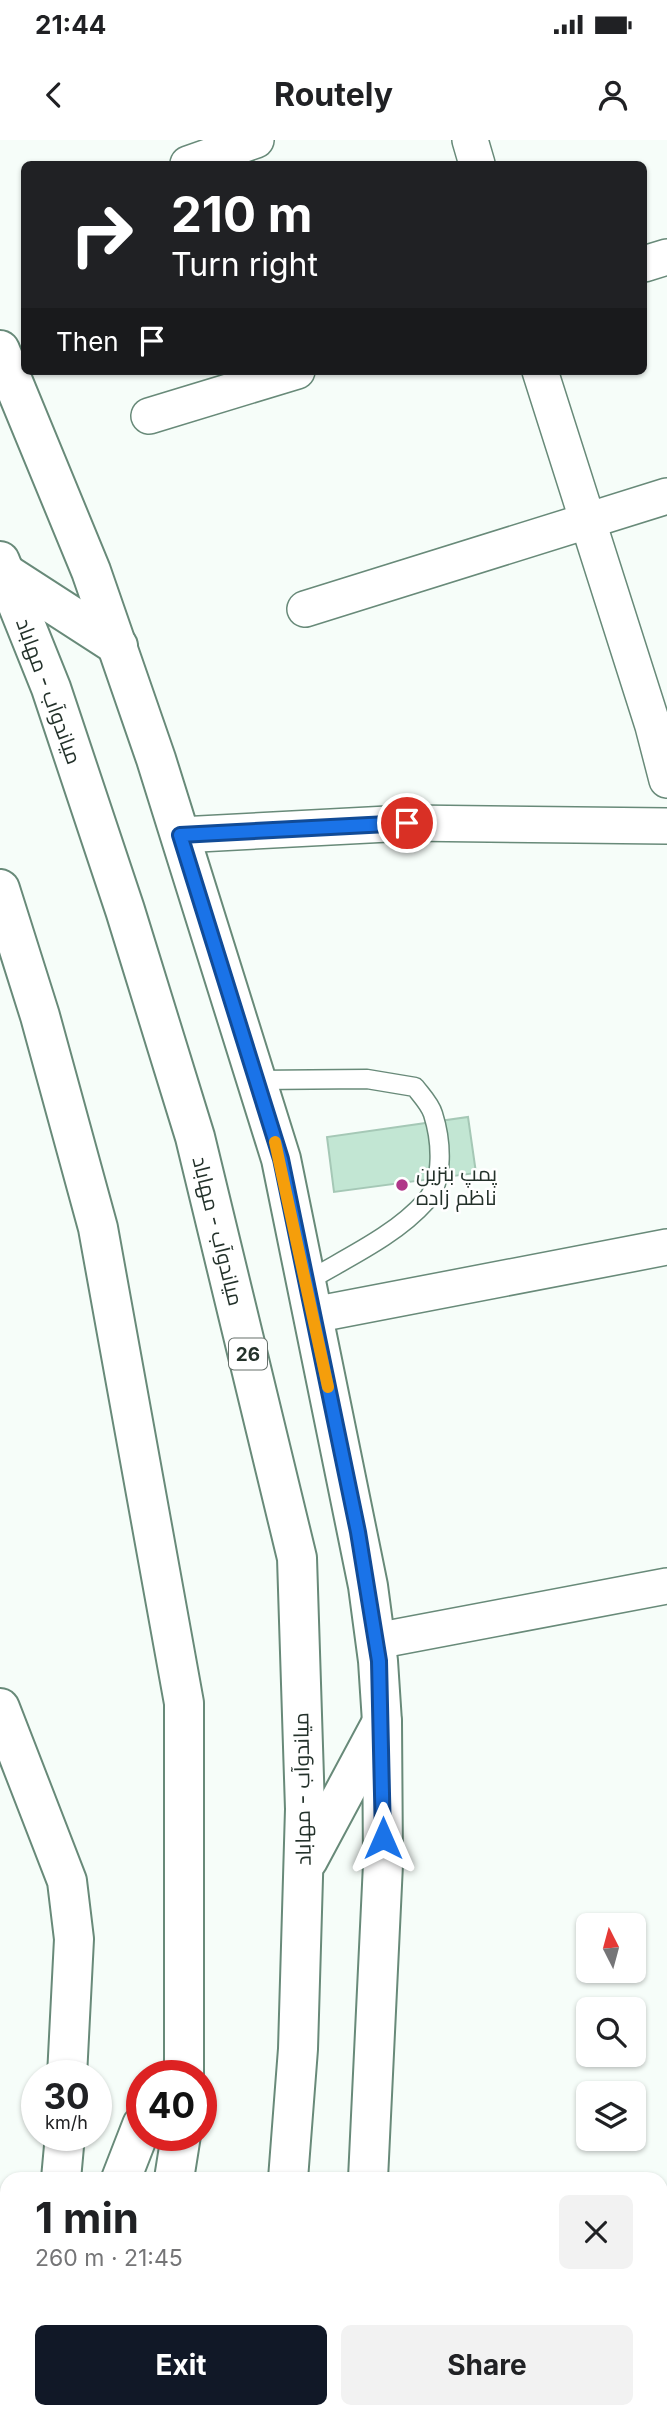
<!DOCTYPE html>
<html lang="en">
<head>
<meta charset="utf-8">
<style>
  body { margin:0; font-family:Inter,Cairo,sans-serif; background:#f2f2f2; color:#202124; height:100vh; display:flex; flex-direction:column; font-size:26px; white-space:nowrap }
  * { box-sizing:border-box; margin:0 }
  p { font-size:23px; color:#757577 }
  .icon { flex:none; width:38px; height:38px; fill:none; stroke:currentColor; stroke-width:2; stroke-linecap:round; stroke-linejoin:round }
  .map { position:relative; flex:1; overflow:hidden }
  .sheet { position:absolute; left:0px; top:2032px; width:668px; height:247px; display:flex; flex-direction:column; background:#fff; border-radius:21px 21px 0 0; box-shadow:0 2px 5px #0004 }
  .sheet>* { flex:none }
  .top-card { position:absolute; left:21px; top:21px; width:626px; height:214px; border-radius:10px; box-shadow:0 2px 5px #0004; background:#202124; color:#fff; overflow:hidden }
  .needle { width:46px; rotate:354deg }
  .tools { position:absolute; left:576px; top:1773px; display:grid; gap:14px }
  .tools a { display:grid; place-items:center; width:70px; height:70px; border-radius:10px; background:#fff; box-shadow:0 2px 5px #0004; font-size:35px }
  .speed { position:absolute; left:21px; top:1920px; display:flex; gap:14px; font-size:35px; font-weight:700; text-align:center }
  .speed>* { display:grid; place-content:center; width:91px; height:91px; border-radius:50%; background:#fff; box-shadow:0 2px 5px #0004; line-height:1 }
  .speed small { font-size:18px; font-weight:400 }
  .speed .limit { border:10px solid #d22; background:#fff; color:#111 }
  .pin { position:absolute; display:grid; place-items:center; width:60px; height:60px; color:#fff; margin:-30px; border:4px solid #fff; border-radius:50%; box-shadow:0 2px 7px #0007 }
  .me { position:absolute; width:77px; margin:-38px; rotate:0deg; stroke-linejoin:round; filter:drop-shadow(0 0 5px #0008) }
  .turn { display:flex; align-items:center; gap:24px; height:147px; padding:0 35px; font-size:32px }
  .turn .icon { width:91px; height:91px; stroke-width:2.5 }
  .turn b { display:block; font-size:49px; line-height:60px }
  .then { display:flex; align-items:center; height:66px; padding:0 35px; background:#0003; gap:14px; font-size:26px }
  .round { display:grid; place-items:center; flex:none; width:74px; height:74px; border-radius:10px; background:#f2f2f2 }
  .summary { display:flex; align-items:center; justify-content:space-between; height:119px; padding:0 35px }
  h1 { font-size:42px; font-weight:700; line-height:52px }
  .cta { display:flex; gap:14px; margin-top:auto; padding:14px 35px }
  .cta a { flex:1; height:80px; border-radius:10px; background:#111827; color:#fff; font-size:28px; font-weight:700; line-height:80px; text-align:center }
  .cta a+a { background:#f2f2f2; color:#202124 }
  .status { display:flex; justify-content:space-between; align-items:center; height:49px; padding:0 35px; background:#fff; direction:ltr }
  .status svg { height:19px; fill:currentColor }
  header { display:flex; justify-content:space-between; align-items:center; height:91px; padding:0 35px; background:#fff; font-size:32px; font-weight:700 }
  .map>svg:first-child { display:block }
  .building { fill:#c2e6d3; stroke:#a5c8b6; stroke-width:2 }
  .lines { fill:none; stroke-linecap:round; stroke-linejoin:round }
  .service-casing { stroke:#688a79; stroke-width:21 }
  .minor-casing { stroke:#688a79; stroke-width:38 }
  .tertiary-casing { stroke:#688a79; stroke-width:42 }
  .primary-casing { stroke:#688a79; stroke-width:42 }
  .path { stroke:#b5bfba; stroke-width:4.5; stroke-dasharray:3.5 5; stroke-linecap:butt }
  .service { stroke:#fff; stroke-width:18 }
  .minor { stroke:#fff; stroke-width:35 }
  .tertiary { stroke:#fff; stroke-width:38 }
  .primary { stroke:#fff; stroke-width:38 }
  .route-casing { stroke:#114b97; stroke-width:18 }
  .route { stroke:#1a73e8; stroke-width:12 }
  .slow { stroke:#f59e0b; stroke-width:12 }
  .poi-dot { fill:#b03689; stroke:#fff; stroke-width:2.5 }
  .labels { text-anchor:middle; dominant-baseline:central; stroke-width:5; stroke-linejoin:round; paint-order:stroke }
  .shield { fill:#fff; stroke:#66706b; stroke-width:2 }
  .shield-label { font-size:19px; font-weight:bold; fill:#24322b }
  .street-label { font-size:21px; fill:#24322b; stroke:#fff }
  .poi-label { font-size:21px; fill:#24322b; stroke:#fff; text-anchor:start }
</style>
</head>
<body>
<div class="status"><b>21:44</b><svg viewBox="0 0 49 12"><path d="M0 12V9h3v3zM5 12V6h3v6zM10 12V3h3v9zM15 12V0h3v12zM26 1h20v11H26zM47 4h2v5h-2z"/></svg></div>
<header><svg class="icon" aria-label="back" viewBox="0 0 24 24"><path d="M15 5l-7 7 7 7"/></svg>Routely<svg class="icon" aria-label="person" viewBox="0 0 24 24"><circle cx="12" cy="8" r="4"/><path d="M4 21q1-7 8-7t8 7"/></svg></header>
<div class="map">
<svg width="667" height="2277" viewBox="0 0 667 2277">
  <rect width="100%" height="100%" fill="#f6fdf9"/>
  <polygon class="building" points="468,977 476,1033 334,1052 327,997"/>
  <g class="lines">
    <g class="service-casing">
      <path id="service" d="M256,940L367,939L415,947C421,955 430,964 433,974C441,999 445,1040 426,1061C395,1096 346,1118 306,1142"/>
    </g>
    <g class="minor-casing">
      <g id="minor">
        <polyline points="470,0 477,24"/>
        <polyline points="188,24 256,0"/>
        <polyline points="644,124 667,117"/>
        <polyline points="540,231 653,586 667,640"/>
        <polyline points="149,276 297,231"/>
        <polyline points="305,469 667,356"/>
        <polyline points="180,695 407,683 667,686"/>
        <polyline points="313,1175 667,1107"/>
        <polyline points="376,1501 667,1446"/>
      </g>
    </g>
    <g class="tertiary-casing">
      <g id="tertiary">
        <polyline points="0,210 91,431 156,619 281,1019 368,1446 378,1521 382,1582 383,1724 368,2039"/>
        <polyline points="0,1568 67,1741 74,1799 67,1936"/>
        <polyline points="61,2039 65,1995"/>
        <polyline points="25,2277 26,2272"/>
        <polyline points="340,2277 341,2272"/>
      </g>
    </g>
    <g class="primary-casing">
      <g id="primary">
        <polyline points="0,421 51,548 125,770 195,997 297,1418 305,1669 298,1909 288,2039"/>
        <polyline points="5,433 118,506"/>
        <polyline points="0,749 40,876 98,1088 184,1563 184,1936"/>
        <polyline points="308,1720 382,1582"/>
        <polyline points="121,2039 142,1985"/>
        <polyline points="174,2039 181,1995"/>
        <polyline points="125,2277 126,2272"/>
        <polyline points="261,2277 262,2272"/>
      </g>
    </g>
    <g class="path">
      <polyline points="662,2177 667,2172"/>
      <polyline points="541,2277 551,2272"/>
    </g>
    <use href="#service" class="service"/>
    <use href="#minor" class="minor"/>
    <use href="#tertiary" class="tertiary"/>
    <use href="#primary" class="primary"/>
  </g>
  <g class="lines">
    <g class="route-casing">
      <polyline id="route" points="383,1698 379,1521 358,1392 281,1019 180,695 407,683"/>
    </g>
    <use href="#route" class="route"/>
    <polyline class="slow" points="275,1002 328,1247"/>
  </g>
  <circle class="poi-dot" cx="402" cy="1045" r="7"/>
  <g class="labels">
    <rect class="shield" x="229" y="1198.5" width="38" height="31" rx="5"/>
    <g class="shield-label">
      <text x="248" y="1214">26</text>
    </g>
    <g class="street-label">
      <text transform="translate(49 551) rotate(70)">میاندوآب - مهاباد</text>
      <text transform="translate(218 1091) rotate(76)">میاندوآب - مهاباد</text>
      <text transform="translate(302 1649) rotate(-91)">میاندوآب - مهاباد</text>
    </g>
    <g class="poi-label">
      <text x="416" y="1033">پمپ بنزین<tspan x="416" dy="24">ناظم زاده</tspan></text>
    </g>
  </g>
</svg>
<div class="tools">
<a><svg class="needle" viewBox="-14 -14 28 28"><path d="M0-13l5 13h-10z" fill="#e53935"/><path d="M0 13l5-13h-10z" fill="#757577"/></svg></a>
<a><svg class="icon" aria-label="search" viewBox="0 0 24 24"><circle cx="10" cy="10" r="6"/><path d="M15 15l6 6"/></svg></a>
<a><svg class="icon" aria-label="layers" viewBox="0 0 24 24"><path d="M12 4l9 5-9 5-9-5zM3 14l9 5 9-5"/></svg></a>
</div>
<div class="speed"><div>30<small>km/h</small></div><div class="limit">40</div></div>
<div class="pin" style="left:407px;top:683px;background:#d93025"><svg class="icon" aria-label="arrive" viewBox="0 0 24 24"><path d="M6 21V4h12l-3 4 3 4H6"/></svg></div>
<svg class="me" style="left:383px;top:1698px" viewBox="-20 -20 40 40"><path d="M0-17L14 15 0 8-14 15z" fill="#1a73e8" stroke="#fff" stroke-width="4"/></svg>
<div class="top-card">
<div class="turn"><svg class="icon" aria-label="right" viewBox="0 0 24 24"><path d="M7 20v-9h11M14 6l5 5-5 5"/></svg><div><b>210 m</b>Turn right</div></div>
<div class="then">Then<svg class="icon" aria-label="arrive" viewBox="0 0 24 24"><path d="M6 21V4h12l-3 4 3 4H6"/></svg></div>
</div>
<section class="sheet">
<div class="summary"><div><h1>1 min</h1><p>260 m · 21:45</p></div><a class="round"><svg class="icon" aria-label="close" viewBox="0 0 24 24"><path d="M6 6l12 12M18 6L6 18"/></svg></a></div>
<div class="cta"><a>Exit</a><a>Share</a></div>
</section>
</div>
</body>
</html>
